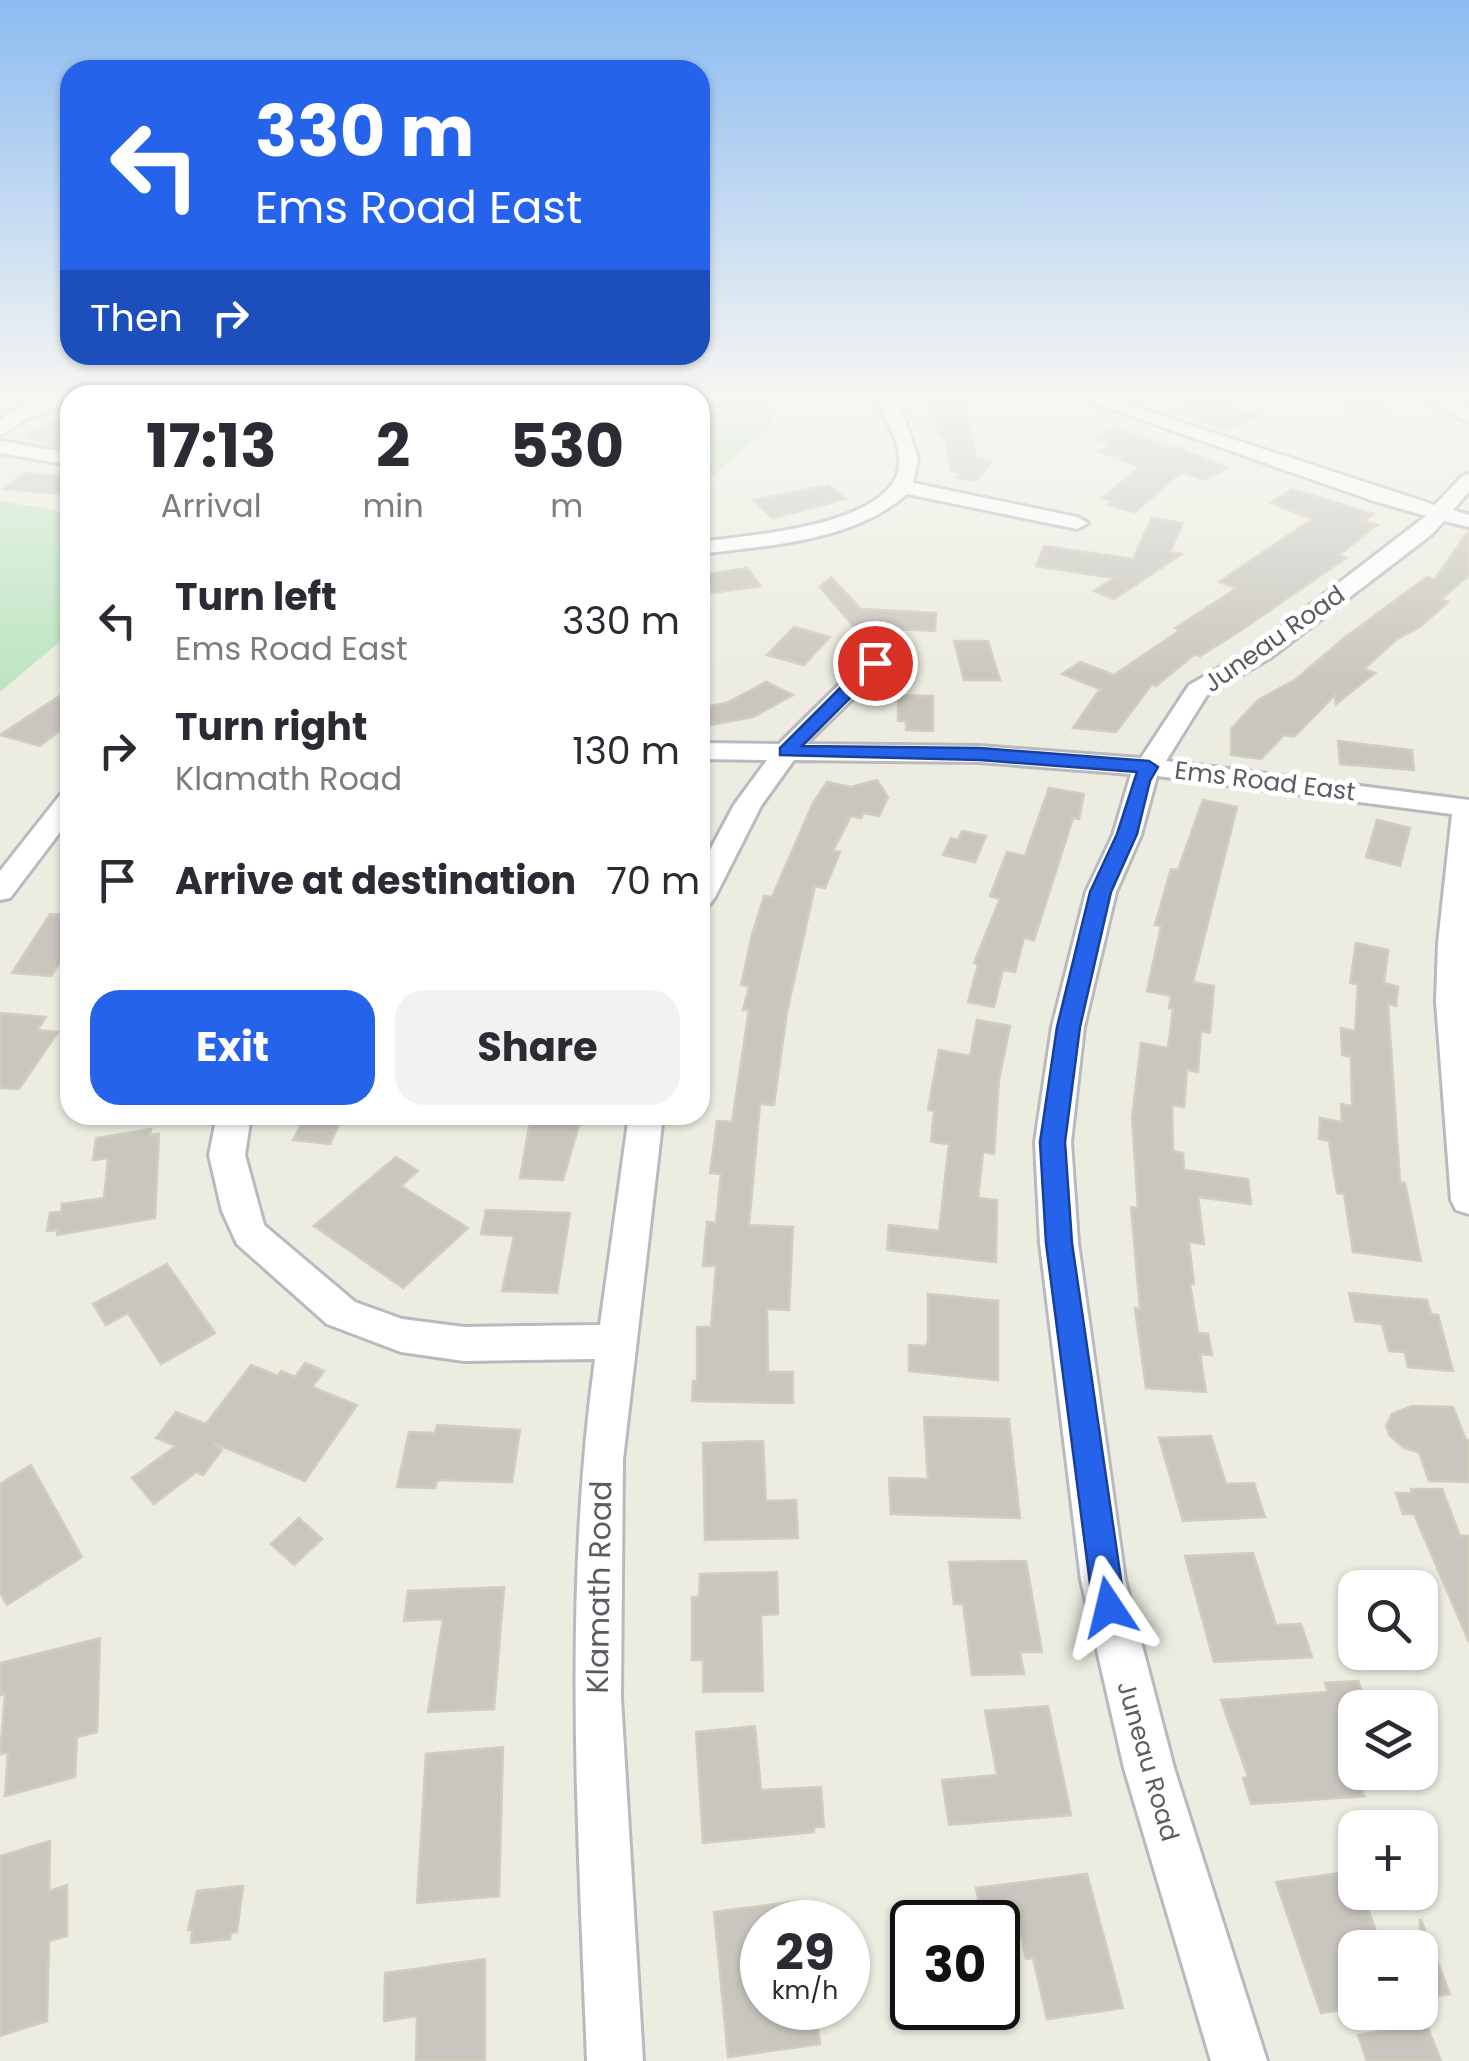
<!DOCTYPE html>
<html lang="en">
<head>
<meta charset="utf-8">
<style>
  body { margin:0; font-family:Poppins,sans-serif; background:#f2f2f3; color:#2b2b33; height:100vh; display:flex; flex-direction:column; font-size:38px; white-space:nowrap }
  * { box-sizing:border-box; margin:0 }
  p { font-size:32px; color:#7c7c81 }
  .icon { flex:none; width:55px; height:55px; fill:none; stroke:currentColor; stroke-width:2; stroke-linecap:round; stroke-linejoin:round }
  .map { position:relative; flex:1; overflow:hidden }
  .panel { position:absolute; left:60px; top:385px; width:650px; height:740px; display:flex; flex-direction:column; background:#fff; border-radius:30px; box-shadow:0 2px 8px #0004 }
  .panel>* { flex:none }
  .banner { position:absolute; left:60px; top:60px; width:650px; height:305px; border-radius:30px; box-shadow:0 2px 8px #0004; background:#2563eb; color:#fff; overflow:hidden }
  .tools { position:absolute; left:1338px; top:1570px; display:grid; gap:20px }
  .tools a { display:grid; place-items:center; width:100px; height:100px; border-radius:20px; background:#fff; box-shadow:0 2px 8px #0004; font-size:50px }
  .speed { position:absolute; left:740px; top:1900px; display:flex; gap:20px; font-size:50px; font-weight:700; text-align:center }
  .speed>* { display:grid; place-content:center; width:130px; height:130px; border-radius:50%; background:#fff; box-shadow:0 2px 8px #0004; line-height:1 }
  .speed small { font-size:25px; font-weight:400 }
  .speed .limit { border:5px solid #111; border-radius:15px; background:#fff; color:#111 }
  .pin { position:absolute; display:grid; place-items:center; width:85px; height:85px; color:#fff; margin:-42px; border:5px solid #fff; border-radius:50%; box-shadow:0 2px 10px #0007 }
  .me { position:absolute; width:110px; margin:-55px; rotate:350deg; stroke-linejoin:round; filter:drop-shadow(0 0 8px #0008) }
  .turn { display:flex; align-items:center; gap:35px; height:210px; padding:0 30px; font-size:45px }
  .turn .icon { width:130px; height:130px; stroke-width:2.5 }
  .turn b { display:block; font-size:70px; line-height:85px }
  .then { display:flex; align-items:center; height:95px; padding:0 30px; background:#0003; gap:20px; font-size:38px }
  .eta { display:flex; justify-content:space-evenly; align-items:center; height:170px; text-align:center }
  .eta b { font-size:60px; font-weight:700; line-height:70px }
  .action { display:flex; gap:20px; margin-top:auto; padding:20px 30px }
  .action a { flex:1; height:115px; border-radius:30px; background:#2563eb; color:#fff; font-size:40px; font-weight:700; line-height:115px; text-align:center }
  .action a+a { background:#f2f2f3; color:#2b2b33 }
  ul { padding:0; list-style:none }
  li { display:flex; align-items:center; gap:30px; height:130px; padding:0 30px }
  li div { flex:1 }
  li b { display:block; font-size:38px }
  li em { font-style:normal }
  .map>svg:first-child { display:block }
  .green { fill:#bde5c2 }
  .building { fill:#c8c6be; stroke:#d1cebf; stroke-width:2.5 }
  .lines { fill:none; stroke-linecap:round; stroke-linejoin:round }
  .minor-casing { stroke:#b9bac0; stroke-width:6 }
  .minor { fill:#fff; fill-rule:evenodd }
  .route { fill:#2563eb; stroke:#184099; stroke-width:2.5 }
  .labels { text-anchor:middle; dominant-baseline:central; stroke-width:10; stroke-linejoin:round; paint-order:stroke }
  .street-label { font-size:25px; fill:#5a5c62; stroke:#fff }
  .near-street-label { font-size:30px; fill:#5a5c62; stroke:#fff }
</style>
</head>
<body>
<div class="map">
<svg width="1469" height="2061" viewBox="0 0 1469 2061">
  <rect width="100%" height="100%" fill="#edece1"/>
  <g class="green">
    <polygon points="763,394 773,425 700,486 700,395 584,395"/>
    <polygon points="0,501 70,513 70,633 0,692"/>
  </g>
  <g class="building">
    <polygon points="927,394 963,394 976,458 992,461 976,481 956,478 961,472 951,471 945,436 939,436 935,411"/>
    <polygon points="1332,394 1383,394 1387,413 1355,411"/>
    <polygon points="1202,397 1258,416 1229,430 1177,412"/>
    <polygon points="70,415 70,444 62,448 28,438 35,435 29,433"/>
    <polygon points="1116,428 1172,449 1177,447 1228,468 1204,480 1181,472 1135,512 1108,505 1113,501 1102,498 1140,467 1099,451 1112,445 1094,438"/>
    <polygon points="24,473 70,477 70,487 62,494 4,489"/>
    <polygon points="828,485 846,499 773,518 753,500"/>
    <polygon points="1292,489 1373,514 1364,521 1377,525 1339,555 1346,558 1240,631 1200,656 1195,654 1156,686 1152,684 1116,732 1073,728 1100,689 1062,674 1080,662 1114,675 1180,630 1175,628 1237,588 1219,582 1312,519 1271,503"/>
    <polygon points="1152,518 1183,523 1170,552 1182,554 1114,599 1094,591 1114,578 1036,566 1044,546 1133,559"/>
    <polygon points="1469,530 1469,575 1440,600 1448,602 1420,627 1397,639 1364,669 1375,673 1336,704 1335,695 1294,737 1284,735 1261,759 1231,755 1231,729 1258,700 1295,680 1344,638 1427,577 1434,580"/>
    <polygon points="747,568 760,586 712,593 701,575"/>
    <polygon points="831,577 861,609 936,613 935,631 854,627 820,587"/>
    <polygon points="794,627 830,637 804,665 767,655"/>
    <polygon points="954,641 988,641 1000,680 964,680"/>
    <polygon points="766,682 793,695 753,717 700,727 700,708 726,703"/>
    <polygon points="70,689 70,723 40,746 0,735"/>
    <polygon points="898,695 933,696 933,731 906,730 906,721 898,721"/>
    <polygon points="1338,741 1412,750 1414,770 1340,764"/>
    <polygon points="877,780 888,797 879,816 864,813 861,818 851,816 833,851 840,852 825,888 815,886 787,1012 774,1105 760,1104 749,1225 793,1227 789,1310 767,1309 768,1372 793,1372 793,1403 692,1401 693,1381 697,1381 697,1327 711,1327 716,1266 703,1266 707,1222 716,1223 721,1174 710,1173 717,1121 732,1122 749,1010 743,1010 749,986 741,985 752,935 764,896 772,897 813,803 827,782 851,787"/>
    <polygon points="1049,788 1084,794 1079,819 1073,818 1034,940 1024,938 1015,972 1003,970 994,1007 968,1002 978,964 974,963 1000,899 990,896 1007,852 1025,856"/>
    <polygon points="1203,800 1237,807 1193,982 1214,986 1210,1033 1201,1031 1198,1072 1187,1070 1184,1107 1172,1105 1173,1151 1183,1153 1184,1170 1248,1179 1251,1204 1198,1197 1204,1244 1189,1242 1194,1284 1190,1284 1198,1333 1208,1334 1212,1355 1200,1354 1206,1392 1146,1388 1135,1308 1140,1309 1131,1207 1138,1208 1132,1118 1141,1043 1168,1048 1173,1009 1169,1008 1171,996 1147,991 1161,926 1155,925 1171,869 1178,870"/>
    <polygon points="1377,820 1410,828 1400,866 1366,857"/>
    <polygon points="962,831 986,836 975,862 943,855 951,838 958,840"/>
    <polygon points="50,914 70,915 70,959 62,959 51,976 12,973"/>
    <polygon points="1356,943 1388,950 1384,983 1398,987 1396,1006 1388,1004 1400,1182 1405,1183 1421,1261 1353,1252 1344,1194 1337,1193 1329,1141 1319,1139 1320,1118 1342,1122 1341,1104 1352,1106 1351,1057 1342,1055 1341,1028 1355,1031 1358,984 1350,983"/>
    <polygon points="0,1013 46,1017 37,1030 58,1032 19,1089 0,1088"/>
    <polygon points="977,1020 1010,1026 999,1080 994,1154 983,1152 978,1198 997,1200 996,1262 887,1250 889,1225 939,1231 949,1144 931,1142 934,1111 928,1110 939,1050 970,1056"/>
    <polygon points="306,1115 343,1115 330,1144 293,1140"/>
    <polygon points="531,1115 582,1115 563,1180 520,1178"/>
    <polygon points="151,1129 150,1135 159,1134 155,1218 57,1235 58,1230 47,1231 50,1213 61,1212 62,1204 104,1198 108,1158 93,1160 96,1138"/>
    <polygon points="396,1157 418,1171 401,1186 468,1228 403,1288 314,1226"/>
    <polygon points="486,1210 570,1213 557,1293 502,1291 514,1236 481,1234"/>
    <polygon points="167,1264 215,1333 161,1364 128,1313 106,1325 93,1304"/>
    <polygon points="1349,1293 1427,1300 1431,1314 1438,1315 1453,1371 1408,1367 1405,1352 1389,1351 1382,1324 1355,1321"/>
    <polygon points="928,1294 998,1301 998,1380 909,1371 909,1345 926,1346 928,1341"/>
    <polygon points="305,1363 324,1371 312,1387 357,1405 305,1481 214,1443 222,1450 203,1475 196,1472 154,1504 132,1478 176,1446 156,1438 176,1412 206,1424 251,1365 278,1376 281,1371 295,1377"/>
    <polygon points="1412,1406 1453,1407 1466,1440 1469,1440 1469,1482 1429,1481 1419,1452 1404,1448 1390,1436 1386,1426 1392,1414"/>
    <polygon points="924,1417 1009,1419 1020,1518 891,1514 889,1478 928,1479"/>
    <polygon points="437,1425 520,1430 512,1482 437,1480 435,1488 397,1487 409,1432 435,1433"/>
    <polygon points="1211,1436 1226,1484 1254,1483 1265,1517 1183,1521 1159,1438"/>
    <polygon points="763,1441 766,1501 796,1500 798,1538 705,1540 703,1443"/>
    <polygon points="31,1465 82,1557 7,1605 0,1592 0,1484"/>
    <polygon points="1411,1489 1442,1489 1460,1536 1469,1536 1469,1642 1414,1514 1403,1514 1396,1493 1412,1493"/>
    <polygon points="299,1518 322,1539 294,1565 271,1544"/>
    <polygon points="1253,1553 1276,1625 1301,1624 1312,1657 1214,1662 1185,1556"/>
    <polygon points="1026,1561 1042,1652 1020,1652 1024,1674 972,1675 963,1604 954,1604 949,1562"/>
    <polygon points="777,1572 778,1614 761,1615 763,1691 703,1692 703,1660 692,1660 692,1597 699,1597 700,1574"/>
    <polygon points="504,1587 494,1709 428,1712 443,1619 404,1621 408,1591"/>
    <polygon points="100,1638 97,1732 77,1737 75,1777 5,1796 8,1752 0,1754 5,1694 0,1695 0,1663"/>
    <polygon points="1358,1681 1368,1708 1355,1708 1355,1772 1364,1796 1251,1804 1243,1778 1248,1777 1221,1700 1328,1692 1325,1683"/>
    <polygon points="1048,1706 1071,1815 949,1825 942,1780 997,1775 985,1711"/>
    <polygon points="755,1726 761,1790 821,1787 824,1827 814,1827 814,1832 703,1843 696,1732"/>
    <polygon points="503,1747 499,1896 417,1903 426,1754"/>
    <polygon points="50,1841 49,1891 67,1885 67,1936 49,1941 47,2021 0,2036 0,1856"/>
    <polygon points="1355,1871 1355,1892 1362,1892 1382,1948 1355,1948 1355,2008 1321,2013 1276,1882"/>
    <polygon points="1087,1874 1123,2008 1047,2019 1033,1958 1026,1959 1021,1935 998,1938 998,1922 983,1922 976,1888"/>
    <polygon points="243,1886 237,1932 231,1933 230,1939 191,1943 192,1929 188,1930 197,1891"/>
    <polygon points="800,1901 803,1922 762,1922 762,2008 815,2008 820,2044 728,2057 714,1912"/>
    <polygon points="1420,1920 1421,1920 1450,1994 1420,1999"/>
    <polygon points="485,1959 485,2061 416,2061 417,2016 384,2021 385,1973"/>
    <polygon points="1426,2023 1441,2061 1367,2061 1358,2035"/>
  </g>
  <g class="lines">
    <g class="minor-casing">
      <g id="minor">
        <polygon points="62,394 78,395 70,395 70,403 26,419 0,436 0,421 12,411"/>
        <path d="M878,394H896L918,458L913,483L1077,517L1088,523L1077,529L907,494C852,542 770,545 700,554V542C747,535 890,527 899,467C903,443 882,418 878,394Z"/>
        <polygon points="1068,394 1094,394 1435,505 1462,476 1469,474 1469,492 1453,510 1469,515 1469,527 1444,521 1431,535 1270,658 1207,695 1166,761 1469,800 1469,1214 1456,1210 1451,1200 1436,1002 1438,943 1452,814 1157,776 1141,835 1116,892 1084,1027 1071,1142 1078,1243 1125,1580 1174,1768 1267,2061 1211,2061 1124,1768 1081,1580 1040,1243 1035,1142 1052,1027 1086,892 1113,835 1131,774 979,762 794,760 761,806 715,897 710,904 700,906 700,869 734,805 767,760 700,759 700,743 779,744 866,658 884,658 887,663 884,668 806,744 979,746 1141,758 1189,685 1254,648 1426,516 1371,500"/>
        <polygon points="1416,394 1438,394 1469,409 1469,422"/>
        <polygon points="0,441 70,453 70,465 0,453"/>
        <polygon points="70,793 70,819 10,898 0,900 0,871 60,795"/>
        <path d="M217,1115H251L245,1155L264,1225L355,1302L402,1319L464,1327L600,1325L629,1115H663L623,1460L621,1698L643,2061H587C578,1827 563,1592 595,1359L464,1361L401,1352L327,1324L237,1244L222,1211L209,1155Z"/>
      </g>
    </g>
    <use href="#minor" class="minor"/>
  </g>
  <linearGradient id="sky" x2="0" y2="1"><stop stop-color="#8bbcf1"/><stop offset="0.58" stop-color="#f7f6f2"/><stop offset="1" stop-color="#f7f6f2" stop-opacity="0"/></linearGradient>
  <rect width="1469" height="682" fill="url(#sky)"/>
  <polygon class="route" points="875,658 881,659 881,667 802,746 980,748 1149,761 1158,767 1150,781 1137,834 1111,892 1080,1027 1065,1142 1072,1243 1125,1607 1120,1618 1109,1622 1097,1618 1093,1607 1046,1243 1040,1142 1057,1027 1090,892 1117,834 1137,772 980,760 780,755 780,748 869,659"/>
  <g class="labels">
    <g class="street-label">
      <text transform="translate(1274 639) rotate(-35)">Juneau Road</text>
      <text transform="translate(1265 781) rotate(7)">Ems Road East</text>
      <text transform="translate(1148 1761) rotate(74)">Juneau Road</text>
    </g>
    <g class="near-street-label">
      <text transform="translate(599 1587) rotate(-89)">Klamath Road</text>
    </g>
  </g>
</svg>
<div class="tools">
<a><svg class="icon" aria-label="search" viewBox="0 0 24 24"><circle cx="10" cy="10" r="6"/><path d="M15 15l6 6"/></svg></a>
<a><svg class="icon" aria-label="layers" viewBox="0 0 24 24"><path d="M12 4l9 5-9 5-9-5zM3 14l9 5 9-5"/></svg></a>
<a>+</a>
<a>−</a>
</div>
<div class="speed"><div>29<small>km/h</small></div><div class="limit">30</div></div>
<div class="pin" style="left:875px;top:663px;background:#d93025"><svg class="icon" aria-label="arrive" viewBox="0 0 24 24"><path d="M6 21V4h12l-3 4 3 4H6"/></svg></div>
<svg class="me" style="left:1109px;top:1607px" viewBox="-20 -20 40 40"><path d="M0-17L14 15 0 8-14 15z" fill="#2563eb" stroke="#fff" stroke-width="4"/></svg>
<div class="banner">
<div class="turn"><svg class="icon" aria-label="left" viewBox="0 0 24 24"><path d="M17 20v-9H6M10 6l-5 5 5 5"/></svg><div><b>330 m</b>Ems Road East</div></div>
<div class="then">Then<svg class="icon" aria-label="right" viewBox="0 0 24 24"><path d="M7 20v-9h11M14 6l5 5-5 5"/></svg></div>
</div>
<section class="panel">
<div class="eta">
<div><b>17:13</b><p>Arrival</p></div>
<div><b>2</b><p>min</p></div>
<div><b>530</b><p>m</p></div>
</div>
<ul>
<li><svg class="icon" aria-label="left" viewBox="0 0 24 24"><path d="M17 20v-9H6M10 6l-5 5 5 5"/></svg><div><b>Turn left</b><p>Ems Road East</p></div><em>330 m</em></li>
<li><svg class="icon" aria-label="right" viewBox="0 0 24 24"><path d="M7 20v-9h11M14 6l5 5-5 5"/></svg><div><b>Turn right</b><p>Klamath Road</p></div><em>130 m</em></li>
<li><svg class="icon" aria-label="arrive" viewBox="0 0 24 24"><path d="M6 21V4h12l-3 4 3 4H6"/></svg><div><b>Arrive at destination</b></div><em>70 m</em></li>
</ul>
<div class="action"><a>Exit</a><a>Share</a></div>
</section>
</div>
</body>
</html>
